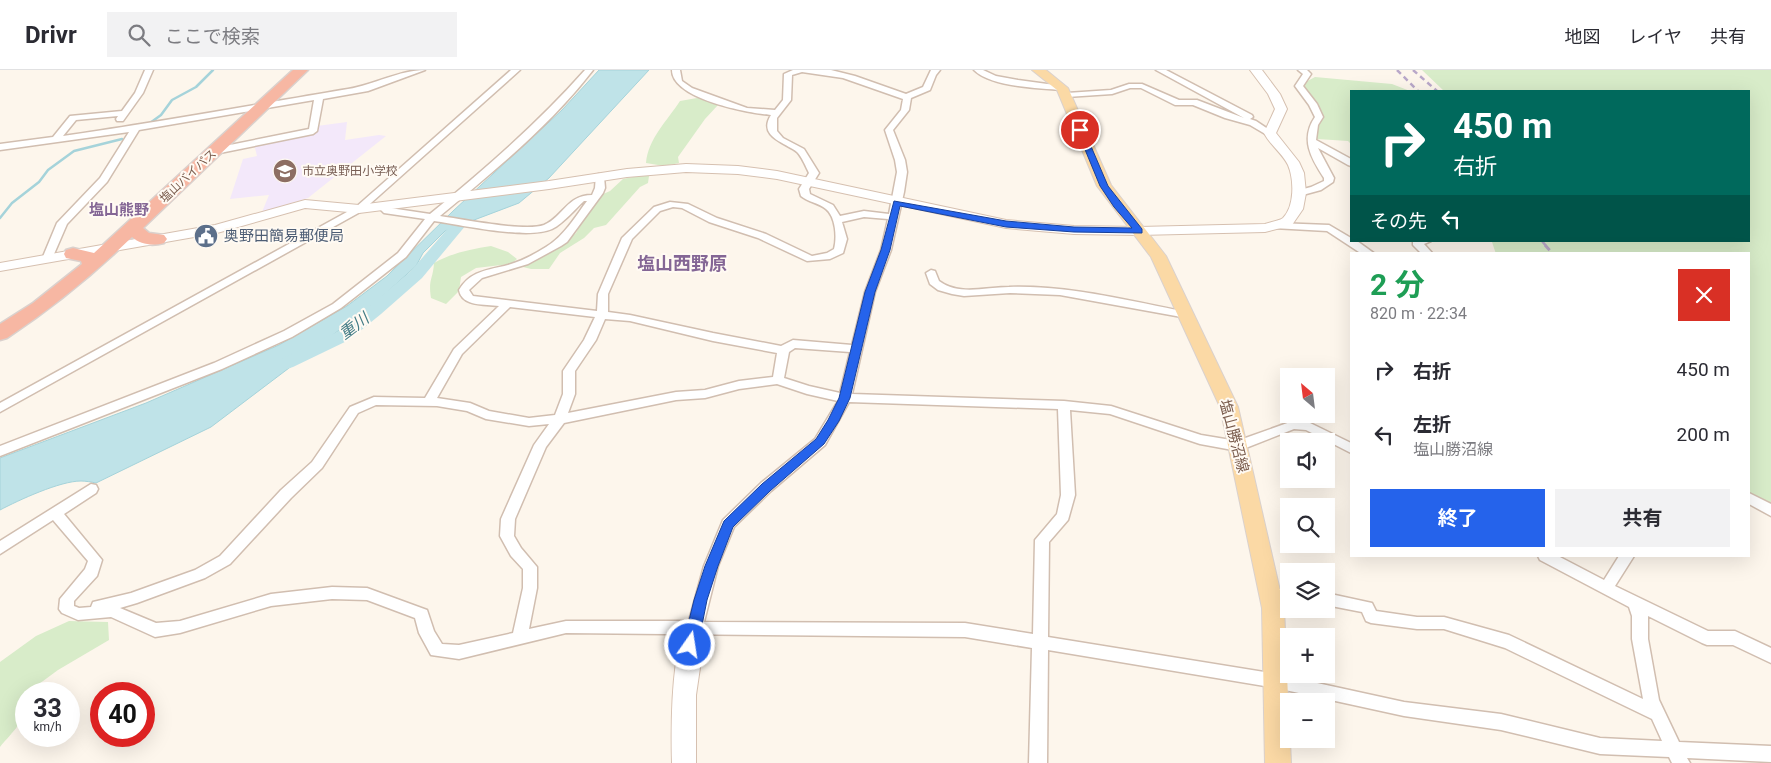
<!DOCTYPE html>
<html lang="ja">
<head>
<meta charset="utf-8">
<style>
  body { margin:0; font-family:Roboto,"Noto Sans JP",sans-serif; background:#f2f2f3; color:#2b2b33; height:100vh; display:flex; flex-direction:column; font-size:19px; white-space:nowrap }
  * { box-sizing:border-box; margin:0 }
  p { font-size:16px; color:#7c7c81 }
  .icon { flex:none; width:28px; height:28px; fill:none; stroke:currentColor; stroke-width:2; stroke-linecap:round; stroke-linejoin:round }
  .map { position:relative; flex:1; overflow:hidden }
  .sheet { position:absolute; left:1350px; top:182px; width:400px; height:305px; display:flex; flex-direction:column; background:#fff; border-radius:0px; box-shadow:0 5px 20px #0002 }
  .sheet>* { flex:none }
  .hud { position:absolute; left:1350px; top:20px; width:400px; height:152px; border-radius:0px; box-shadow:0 5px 20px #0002; background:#00695c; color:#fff; overflow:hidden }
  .needle { width:32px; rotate:332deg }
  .controls { position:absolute; left:1280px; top:298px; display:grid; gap:10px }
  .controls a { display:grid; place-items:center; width:55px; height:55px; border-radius:0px; background:#fff; box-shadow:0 5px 20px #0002; font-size:25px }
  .speed { position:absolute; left:15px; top:612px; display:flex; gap:10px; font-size:25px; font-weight:700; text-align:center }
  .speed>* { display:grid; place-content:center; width:65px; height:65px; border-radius:50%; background:#fff; box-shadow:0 5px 20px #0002; line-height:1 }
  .speed small { font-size:12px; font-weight:400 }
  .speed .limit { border:8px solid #d22; background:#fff; color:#111 }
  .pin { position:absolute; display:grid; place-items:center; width:42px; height:42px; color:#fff; margin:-21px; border:2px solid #fff; border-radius:50%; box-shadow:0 1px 5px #0007 }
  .me { position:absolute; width:55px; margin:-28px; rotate:13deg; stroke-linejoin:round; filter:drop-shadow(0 0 4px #0008) }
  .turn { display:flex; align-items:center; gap:18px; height:105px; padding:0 20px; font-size:22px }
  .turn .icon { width:65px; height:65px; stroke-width:2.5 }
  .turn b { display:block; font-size:35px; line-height:42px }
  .then { display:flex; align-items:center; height:48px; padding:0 20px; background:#0003; gap:10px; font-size:19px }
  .round { display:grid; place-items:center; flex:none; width:52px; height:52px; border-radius:0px; background:#f2f2f3 }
  .head { display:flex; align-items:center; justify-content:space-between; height:85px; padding:0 20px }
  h1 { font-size:30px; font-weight:700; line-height:38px; color:#1e9e55 }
  .primary-button { display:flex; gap:10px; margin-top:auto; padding:10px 20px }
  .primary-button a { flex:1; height:58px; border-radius:0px; background:#2563eb; color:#fff; font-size:20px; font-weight:700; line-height:58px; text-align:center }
  .primary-button a+a { background:#f2f2f3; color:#2b2b33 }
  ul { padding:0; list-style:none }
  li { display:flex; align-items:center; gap:15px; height:65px; padding:0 20px }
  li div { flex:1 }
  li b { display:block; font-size:19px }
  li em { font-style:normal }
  header { display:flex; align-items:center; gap:30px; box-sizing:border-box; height:70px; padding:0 25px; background:#fff; border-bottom:1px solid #e1e1e2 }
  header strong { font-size:24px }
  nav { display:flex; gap:28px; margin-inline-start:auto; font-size:18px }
  .search { width:350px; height:45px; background:#f2f2f3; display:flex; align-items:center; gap:12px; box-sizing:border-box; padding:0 18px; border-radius:0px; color:#7c7c81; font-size:19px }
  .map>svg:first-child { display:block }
  .education { fill:#f3e8fa }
  .green { fill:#d8ecc9 }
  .water { fill:#bfe3e8; stroke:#a5d3da }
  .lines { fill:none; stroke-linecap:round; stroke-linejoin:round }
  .stream { stroke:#a5d3da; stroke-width:2.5 }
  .river { fill:#bfe3e8; fill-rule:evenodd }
  .street-casing { stroke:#d1beb0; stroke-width:3 }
  .secondary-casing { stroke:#d6c0b0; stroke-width:2 }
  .primary-casing { stroke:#dad1cd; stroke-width:2 }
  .highway-casing { stroke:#dad1cd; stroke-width:3 }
  .street { fill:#fff; fill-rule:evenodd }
  .secondary { fill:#fff; fill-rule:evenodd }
  .primary { fill:#fbd9a5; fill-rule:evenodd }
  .highway { fill:#f7b7a3; fill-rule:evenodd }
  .rail-far1 { stroke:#b9a8c9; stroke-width:2.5; stroke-dasharray:5.5 4; stroke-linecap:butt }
  .rail { stroke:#b9a8c9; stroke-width:3; stroke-dasharray:7 4.5; stroke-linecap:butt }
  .route { fill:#2563eb; stroke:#184099 }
  .labels { text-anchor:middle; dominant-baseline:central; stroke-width:4; stroke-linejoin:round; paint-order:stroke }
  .far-education-label { font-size:12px; fill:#785e54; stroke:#fffaf3; text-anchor:start }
  .far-street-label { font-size:12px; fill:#7a5c4d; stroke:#fffaf3 }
  .far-quarter-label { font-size:15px; font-weight:bold; fill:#846695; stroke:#fffaf3 }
  .service-label { font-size:15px; fill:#4e5e75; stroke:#fffaf3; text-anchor:start }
  .street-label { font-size:15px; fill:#7a5c4d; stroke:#fffaf3 }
  .water-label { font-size:16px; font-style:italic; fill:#437c86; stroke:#fffaf3 }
  .quarter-label { font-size:18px; font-weight:bold; fill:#846695; stroke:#fffaf3 }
</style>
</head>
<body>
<header>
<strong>Drivr</strong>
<div class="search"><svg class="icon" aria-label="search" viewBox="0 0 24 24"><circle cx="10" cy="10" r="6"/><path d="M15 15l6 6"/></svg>ここで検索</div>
<nav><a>地図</a><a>レイヤ</a><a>共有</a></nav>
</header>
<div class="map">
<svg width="1771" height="693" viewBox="0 0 1771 693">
  <rect width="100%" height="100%" fill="#fdf6ec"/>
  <polygon class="education" points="347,52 345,70 379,65 386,66 308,128 262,142 269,125 230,129 243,89 257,86 254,74 315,62 317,56"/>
  <g class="green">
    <polygon points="1422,0 1771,0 1771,436 1749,422 1749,184 1496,184 1492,172 1749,171 1749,21 1444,21"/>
    <polygon points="1315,7 1392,14 1410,21 1351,21 1351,74 1348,71 1317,69 1316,57 1324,48 1318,33 1307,26 1302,14"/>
    <path d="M697,28H709L718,35L705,49L678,87L679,93L664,96L646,93C648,69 667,51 680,31Z"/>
    <polygon points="638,106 649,106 648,113 640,117 606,155 594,158 584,168 560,183 549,199 531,199 523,197 555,179 576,163 584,148 601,125 610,121 623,109"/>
    <path d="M491,176L508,182L517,189L511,194L476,198L461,207L459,221L446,234L431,228C428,209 433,210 434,193C452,183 471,179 491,176Z"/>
    <path d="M69,551L108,552L109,570L58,600L24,625C34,644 11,663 0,677V592L36,566Z"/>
  </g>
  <path class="water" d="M599,0H649L549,108L519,133L445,161L423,183L416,196L375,233L211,357L96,413C91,412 86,411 81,411C60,411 19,430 0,440V388L146,333L279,275L347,236L387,206L453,141L562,40Z"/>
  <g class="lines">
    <g class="stream">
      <polyline points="150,53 161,45 172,30 196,17 213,0"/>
      <polyline points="0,148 12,133 39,112 48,100 74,81 122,69"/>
    </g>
    <polygon class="river" points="474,133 479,134 481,137 422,208 381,244 349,270 293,297 287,299 281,297 278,293 281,289 337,262 369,236 410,202 469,134"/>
    <g class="street-casing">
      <g id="street">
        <path d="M145,0H153L143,23L123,51H117L116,49L118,46L76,50L63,66C159,52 253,35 348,19C374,15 399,0 425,0L368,21L323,29L317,61L313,64L215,84L210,81L215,78L309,59L314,30L139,60L107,112L67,154L51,191H43L42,189L57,153L100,108L129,62L0,80V74L53,67L70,46L122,41L135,23Z"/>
        <polygon points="511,0 520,0 362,141 0,342 0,333 356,137"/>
        <path d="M585,0H593C550,56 494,101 440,146C462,149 525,162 544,155C563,147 567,125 592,125L595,118L596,105L599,104L604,107L605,118L603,123L567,172L561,176L528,194L482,208L469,220L473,226L597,241L598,224L622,168L654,137L670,132L688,134L717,148L766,164L812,186L827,183L834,179C837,168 836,147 826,139C819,133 808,132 801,126L799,119L809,103C806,97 802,87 797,82C786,73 757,67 771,45C748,43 672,29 672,0H680L682,11L692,18L747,38L775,40L783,30L784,4L793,0H831L855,6L906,24L923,17L931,0H940L936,5L930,20L911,28L909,40L893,60L905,90L907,102L904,122L891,180L875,222L852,324L1064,331L1111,336L1201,365L1237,371L1293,351L1308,352L1351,373V383L1306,360L1294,359L1238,381L1200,374L1110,344L1070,340L1075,425L1068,450L1049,472L1048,567L1276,604L1404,632L1501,644L1600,668L1662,671L1652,649L1505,578L1444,559H1417L1371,553L1366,551L1362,542L1326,535V523L1372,533L1376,541L1417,547H1444L1509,565L1643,629L1632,569V546L1629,537L1540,490L1538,486H1558L1604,510L1619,486H1634L1615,516L1708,561H1735L1771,578V593L1733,575H1707L1702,573L1648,546V569L1659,630L1679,672L1771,676V692L1687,688L1690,693H1672L1669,687L1600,684L1501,660L1404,646L1276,618L1048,580L1047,693H1029L1032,578L965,567L566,563L459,589L431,585L419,563L415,548L367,530L332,529L271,536L180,563L155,567L111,547L78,550L62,543L59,539L60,529L85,499L88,491L53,450L0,484V471L91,414L96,415L98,419L96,423L64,444L102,490L97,506L74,531V536L79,538L91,537L93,532L131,523L195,500L220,486L281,420L312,392L350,337L374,327L425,328L454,279L499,236C485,234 462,237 459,220C470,201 488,200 508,195C522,191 535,184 546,177C564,166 575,147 587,131H584C575,139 564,153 552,159C528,170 462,155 434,151L406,187L341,238L292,267L222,299L0,386V376L214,293L284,261L333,234L398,183L425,149L384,143L377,136L379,134H385L390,138L430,144C485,99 538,53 585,0ZM802,2L843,8L903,29L901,40L885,60L895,90L897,102L889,144L864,141L840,146L833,135L810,124L809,119L819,103L804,79L783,68L777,61V48L791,30L792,5ZM673,137L682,138L709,152L758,168L807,191L830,189L843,183L847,169L842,152L864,147L888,149L881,180L865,222L852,275L793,270L781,276L713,263L630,245L608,242V224L632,169L660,141ZM510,237L595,247L584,270L563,301V324L555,345L529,348L489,341L470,333L437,328L462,284ZM605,249L630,251L713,271L777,283L773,307L739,311L705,320L676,322L568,343L575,324V301L596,270ZM795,278L850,282L840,323L809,316L784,308L789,282ZM777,314L807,324L838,331L815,369L761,413L723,450L704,496L689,551H566L529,559L537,518V497L521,478L514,466L515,449L546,377L564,353L676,330L705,328L739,319ZM849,332L1058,339L1061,425L1057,444L1035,470L1033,564L965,553L704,552L718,496L734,457L771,421L825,375ZM376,335L437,336L467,341L486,349L529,356L549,354L534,375L501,449L500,466L511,486L523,499V518L513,563L459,575L442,574L434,561L427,540L367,518L332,517L271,524L180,551L156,553L120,538L137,533L205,508L230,494L291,428L322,398L358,343Z"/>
        <path d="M974,0H983L996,6L1018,10L1062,16L1066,18L1062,20C1038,18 991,17 974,0Z"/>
        <polygon points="1156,0 1166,0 1252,45 1253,47 1250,49 1256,51 1274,63 1267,65 1250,55 1225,48 1193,35 1175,35 1141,18 1130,18 1112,24 1067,27 1063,25 1067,23 1111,20 1129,14 1142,14 1179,30 1197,30 1244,48"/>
        <path d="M1298,0H1307L1311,4L1303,16L1317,34L1323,47L1318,55L1316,70L1351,89V96L1348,95L1318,78L1334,108L1333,112L1321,120L1299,126L1296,125V121L1311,117L1324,111V108C1311,88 1300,69 1315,47L1309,35L1295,16L1303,4Z"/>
        <polygon points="1277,153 1329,155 1351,168 1351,171 1357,171 1375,184 1362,184 1327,161 1273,158 1273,154"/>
        <polygon points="1413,171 1431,171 1424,174 1433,184 1422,184 1413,175"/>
        <path d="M931,200L935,201L939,211C959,226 986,217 1009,217C1069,215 1129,231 1187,242L1193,245L1187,248L1060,225L1010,223L964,226L952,224L938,220L930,214L926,203Z"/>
        <polygon points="1749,423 1771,434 1771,446 1749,434"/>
        <polygon points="1270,518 1289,520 1289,532 1265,528 1263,524 1265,520"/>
      </g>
    </g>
    <g class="secondary-casing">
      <g id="secondary">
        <path d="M1250,0H1262L1280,24L1287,39L1276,63L1299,92L1304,103L1306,123L1303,139L1292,155L1265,162L1139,165L1074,164L1006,158L777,109L738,104L686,102L627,107L549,119L359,143L305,138L217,163L0,201V193L215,155L305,130L359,135L549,111L627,99L686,94L738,96L777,101L1006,150L1074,156L1139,157L1265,154C1270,152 1279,151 1283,148C1295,136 1294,109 1288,95C1282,83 1270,75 1264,63L1275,39L1268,24Z"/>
        <path d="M695,548L703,551L706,557L696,625V693H672C671,654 671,585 687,551Z"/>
      </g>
    </g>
    <g class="primary-casing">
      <polygon id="primary" points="1032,0 1046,0 1068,18 1111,115 1166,186 1238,337 1284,538 1291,693 1265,693 1262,538 1220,337 1151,187 1097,116 1057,20"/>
    </g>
    <g class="highway-casing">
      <path id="highway" d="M293,0H308L143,158L149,163L164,165L167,169L164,173C153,176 141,175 132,167C93,205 52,238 7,268L0,270V254L33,233L82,194L81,191L66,188L64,184L66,180L73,178L94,183Z"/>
    </g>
    <use href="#street" class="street"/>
    <use href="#secondary" class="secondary"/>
    <use href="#primary" class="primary"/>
    <use href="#highway" class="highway"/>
    <g class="rail-far1">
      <polyline points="1397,0 1418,21"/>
      <polyline points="1413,0 1437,21"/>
      <polyline points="1542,171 1546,176"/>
    </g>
    <polyline class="rail" points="1545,175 1553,184"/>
  </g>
  <polygon class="route" points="1080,57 1084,60 1108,116 1142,159 1142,163 1074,162 1006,157 900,136 890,180 875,222 850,328 839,351 824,374 770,421 733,457 718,496 707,530 698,575 695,580 690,581 686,580 683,575 694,530 705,496 724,451 762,414 816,369 828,350 839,328 865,222 881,180 894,131 1006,151 1074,157 1132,158 1114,137 1100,116 1077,60"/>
  <defs>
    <g id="school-disc" transform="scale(1.25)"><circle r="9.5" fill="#8d6e63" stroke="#fffaf3"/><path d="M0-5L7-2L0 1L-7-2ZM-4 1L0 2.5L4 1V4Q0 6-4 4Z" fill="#fff"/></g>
    <g id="civic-disc" transform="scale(1.25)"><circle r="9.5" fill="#5c6f8a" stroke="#fffaf3"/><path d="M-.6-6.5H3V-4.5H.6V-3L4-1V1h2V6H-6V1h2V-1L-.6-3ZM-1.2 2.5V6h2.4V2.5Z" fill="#fff"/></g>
  </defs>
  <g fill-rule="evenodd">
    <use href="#school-disc" x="285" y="101"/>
    <use href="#civic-disc" x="206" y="166"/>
  </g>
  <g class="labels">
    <g class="far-education-label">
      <text x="302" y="101">市立奥野田小学校</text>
    </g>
    <g class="far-street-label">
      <text transform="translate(188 106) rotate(-43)">塩山バイパス</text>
    </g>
    <g class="far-quarter-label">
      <text x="119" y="140">塩山熊野</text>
    </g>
    <g class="service-label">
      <text x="224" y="166">奥野田簡易郵便局</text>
    </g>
    <g class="street-label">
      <text transform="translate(1234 366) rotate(75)">塩山勝沼線</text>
    </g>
    <g class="water-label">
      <text transform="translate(354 256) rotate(-37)">重川</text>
    </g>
    <g class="quarter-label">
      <text x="682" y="193">塩山西野原</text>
    </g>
  </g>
</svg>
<div class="controls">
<a><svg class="needle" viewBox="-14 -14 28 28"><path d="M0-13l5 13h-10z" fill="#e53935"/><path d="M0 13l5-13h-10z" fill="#7c7c81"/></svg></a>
<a><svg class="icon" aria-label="sound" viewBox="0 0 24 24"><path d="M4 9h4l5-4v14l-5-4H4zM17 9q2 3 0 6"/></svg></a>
<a><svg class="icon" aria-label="search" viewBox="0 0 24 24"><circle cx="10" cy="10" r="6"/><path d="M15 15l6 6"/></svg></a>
<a><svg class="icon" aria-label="layers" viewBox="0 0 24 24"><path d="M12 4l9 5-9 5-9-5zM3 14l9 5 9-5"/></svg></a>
<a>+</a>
<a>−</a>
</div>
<div class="speed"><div>33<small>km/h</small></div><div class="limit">40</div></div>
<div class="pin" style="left:1080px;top:60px;background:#d93025"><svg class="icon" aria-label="arrive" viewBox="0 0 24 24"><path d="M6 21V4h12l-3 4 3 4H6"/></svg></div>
<svg class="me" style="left:690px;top:575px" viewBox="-20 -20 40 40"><circle r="17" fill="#2563eb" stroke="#fff" stroke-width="3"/><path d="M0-11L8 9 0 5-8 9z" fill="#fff"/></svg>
<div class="hud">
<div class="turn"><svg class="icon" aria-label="right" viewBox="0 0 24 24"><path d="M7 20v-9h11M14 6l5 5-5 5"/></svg><div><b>450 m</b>右折</div></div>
<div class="then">その先<svg class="icon" aria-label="left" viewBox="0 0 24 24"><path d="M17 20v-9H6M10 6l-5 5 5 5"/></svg></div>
</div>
<section class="sheet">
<div class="head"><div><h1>2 分</h1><p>820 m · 22:34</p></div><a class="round" style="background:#d93025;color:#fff"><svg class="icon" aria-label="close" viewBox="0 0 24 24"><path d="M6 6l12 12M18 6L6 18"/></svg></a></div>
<ul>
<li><svg class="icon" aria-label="right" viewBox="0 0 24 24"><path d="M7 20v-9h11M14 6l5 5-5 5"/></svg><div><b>右折</b></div><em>450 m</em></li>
<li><svg class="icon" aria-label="left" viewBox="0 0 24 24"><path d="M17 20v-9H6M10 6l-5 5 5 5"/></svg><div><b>左折</b><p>塩山勝沼線</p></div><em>200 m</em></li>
</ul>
<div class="primary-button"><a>終了</a><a>共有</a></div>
</section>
</div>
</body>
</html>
